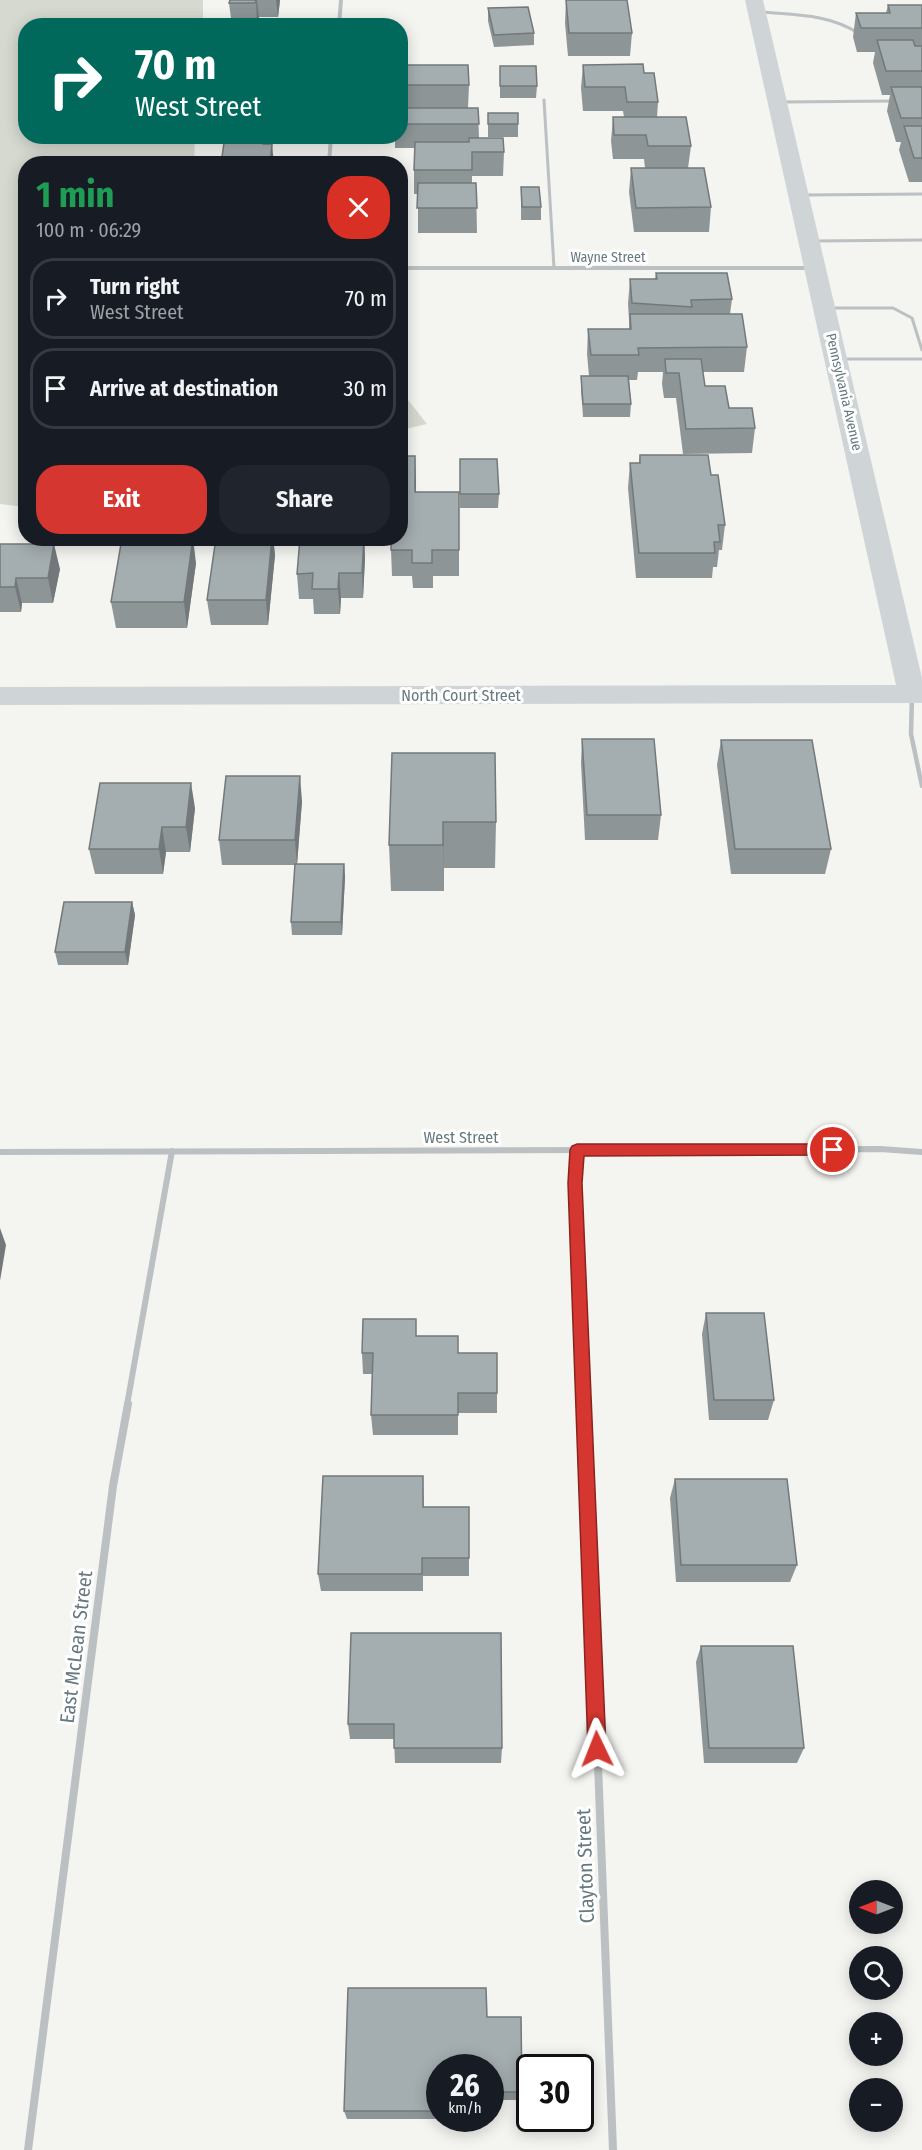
<!DOCTYPE html>
<html lang="en">
<head>
<meta charset="utf-8">
<style>
  body { margin:0; font-family:"Fira Sans Condensed",sans-serif; background:#20242c; color:#f1f3f6; height:100vh; display:flex; flex-direction:column; font-size:22px; white-space:nowrap }
  * { box-sizing:border-box; margin:0 }
  p { font-size:20px; color:#9ea1a6 }
  .icon { flex:none; width:33px; height:33px; fill:none; stroke:currentColor; stroke-width:2; stroke-linecap:round; stroke-linejoin:round }
  .map { position:relative; flex:1; overflow:hidden }
  .drawer { position:absolute; left:18px; top:156px; width:390px; height:390px; display:flex; flex-direction:column; background:#171b24; border-radius:24px; box-shadow:0 3px 15px #0003 }
  .drawer>* { flex:none }
  .hud { position:absolute; left:18px; top:18px; width:390px; height:126px; border-radius:24px; box-shadow:0 3px 15px #0003; background:#00695c; color:#fff; overflow:hidden }
  .needle { width:39px; rotate:270deg }
  .buttons { position:absolute; left:849px; top:1880px; display:grid; gap:12px }
  .buttons a { display:grid; place-items:center; width:54px; height:54px; border-radius:50%; background:#171b24; box-shadow:0 3px 15px #0003; font-size:30px }
  .speed { position:absolute; left:426px; top:2054px; display:flex; gap:12px; font-size:30px; font-weight:700; text-align:center }
  .speed>* { display:grid; place-content:center; width:78px; height:78px; border-radius:50%; background:#171b24; box-shadow:0 3px 15px #0003; line-height:1 }
  .speed small { font-size:15px; font-weight:400 }
  .speed .limit { border:3px solid #111; border-radius:9px; background:#fff; color:#111 }
  .pin { position:absolute; display:grid; place-items:center; width:51px; height:51px; color:#fff; margin:-26px; border:3px solid #fff; border-radius:50%; box-shadow:0 2px 6px #0007 }
  .me { position:absolute; width:66px; margin:-33px; rotate:358deg; stroke-linejoin:round; filter:drop-shadow(0 0 4px #0008) }
  .turn { display:flex; align-items:center; gap:21px; height:126px; padding:0 18px; font-size:27px }
  .turn .icon { width:78px; height:78px; stroke-width:2.5 }
  .turn b { display:block; font-size:42px; line-height:51px }
  .round { display:grid; place-items:center; flex:none; width:63px; height:63px; border-radius:24px; background:#20242c }
  .overview { display:flex; align-items:center; justify-content:space-between; height:102px; padding:0 18px }
  h1 { font-size:36px; font-weight:700; line-height:45px; color:#1e9e55 }
  .action { display:flex; gap:12px; margin-top:auto; padding:12px 18px }
  .action a { flex:1; height:69px; border-radius:24px; background:#d53730; color:#fff; font-size:24px; font-weight:700; line-height:69px; text-align:center }
  .action a+a { background:#20242c; color:#f1f3f6 }
  ul { padding:0; list-style:none }
  li { display:flex; align-items:center; gap:18px; height:81px; margin:0 12px 9px; padding:0 6px; border:3px solid #363941; border-radius:24px }
  li div { flex:1 }
  li b { display:block; font-size:22px }
  li em { font-style:normal }
  .map>svg:first-child { display:block }
  .green { fill:#d5d9d0 }
  .lines { fill:none; stroke-linecap:round; stroke-linejoin:round }
  .service { stroke:#bbc0c2; stroke-width:3 }
  .minor-far3 { stroke:#bbc0c2; stroke-width:4 }
  .minor-far2 { stroke:#bbc0c2; stroke-width:4.5 }
  .minor-far1 { stroke:#bbc0c2; stroke-width:6 }
  .minor { stroke:#bbc0c2; stroke-width:8 }
  .secondary { fill:#cfd5d7; fill-rule:evenodd }
  .wall { fill:#8d9596 }
  .shaded-wall { fill:#73797a }
  .building { fill:#a4adaf; stroke:#73797a; stroke-width:1.5 }
  .route { fill:#d53730; stroke:#8a241f; stroke-width:1.5 }
  .labels { text-anchor:middle; dominant-baseline:central; stroke-width:6; stroke-linejoin:round; paint-order:stroke }
  .far-street-label { font-size:14px; fill:#66797f; stroke:#fff }
  .street-label { font-size:16px; fill:#66797f; stroke:#fff }
  .near-street-label { font-size:20px; fill:#66797f; stroke:#fff }
</style>
</head>
<body>
<div class="map">
<svg width="922" height="2150" viewBox="0 0 922 2150">
  <rect width="100%" height="100%" fill="#f4f4f1"/>
  <g class="green">
    <polygon points="0,0 203,0 203,25 26,26 26,136 195,137 194,163 26,164 25,507 0,504"/>
    <polygon points="401,391 427,424 401,430"/>
  </g>
  <g class="lines">
    <g class="service">
      <path d="M762,12C795,15 829,14 858,33"/>
      <polyline points="544,100 554,268"/>
      <polyline points="783,102 895,101"/>
      <polyline points="804,195 922,194"/>
      <polyline points="815,241 922,240"/>
      <polyline points="830,308 893,308 912,318 922,350"/>
      <polyline points="844,359 922,359"/>
    </g>
    <g class="minor-far3">
      <polyline points="339,26 341,0"/>
      <polyline points="329,164 331,136"/>
      <polyline points="400,268 811,268"/>
    </g>
    <polyline class="minor-far2" points="912,695 911,734 922,786"/>
    <g class="minor-far1">
      <polyline points="577,1150 575,1183 584,1405"/>
      <polyline points="0,1152 880,1149 922,1152"/>
      <polyline points="127,1405 172,1151"/>
    </g>
    <g class="minor">
      <polyline points="584,1404 613,2150"/>
      <polyline points="28,2150 113,1486 128,1404"/>
    </g>
    <polygon class="secondary" points="745,0 763,0 922,678 922,703 0,705 0,687 896,685"/>
  </g>
  <g class="wall">
    <polygon points="230,0 280,0 278,17 259,17 257,26 232,26 229,3"/>
    <polygon points="566,0 632,33 630,56 568,56 565,23"/>
    <polygon points="888,5 922,5 922,182 909,182 899,150 901,142 896,142 887,111 890,95 882,95 873,63 875,52 857,52 853,37 856,13 886,13"/>
    <polygon points="488,8 534,33 534,45 494,47 488,21"/>
    <polygon points="583,65 644,73 658,102 657,117 691,146 688,168 711,207 709,232 634,232 629,192 631,168 645,168 644,159 613,159 611,141 613,117 624,117 623,111 583,111 581,88"/>
    <polygon points="500,66 537,86 536,98 500,98"/>
    <polygon points="402,85 469,85 468,108 478,108 479,138 504,152 503,176 472,176 472,183 476,183 477,233 418,233 418,194 414,194 414,148 395,148 395,136 400,136 400,108 403,108"/>
    <polygon points="488,113 518,124 518,137 488,137"/>
    <polygon points="521,187 541,207 541,220 521,220"/>
    <polygon points="656,273 732,299 730,314 747,347 744,372 703,372 705,386 729,408 755,428 752,453 683,454 676,398 664,398 662,384 663,372 638,372 637,380 629,380 631,404 630,417 583,417 581,389 581,376 589,376 587,354 588,329 629,329 629,319 628,304 630,279 655,279"/>
    <polygon points="640,455 711,475 725,525 722,550 719,550 717,567 713,567 712,578 636,578 628,488 630,463 639,463"/>
    <polygon points="460,459 499,494 498,508 460,508"/>
    <polygon points="416,481 416,492 459,492 459,576 433,576 433,588 413,588 412,576 392,576 391,550"/>
    <polygon points="216,538 273,538 275,555 268,625 211,625 207,600"/>
    <polygon points="300,538 364,538 365,558 363,598 341,598 340,614 314,614 313,599 299,599 297,574"/>
    <polygon points="0,544 60,569 53,603 22,603 21,612 0,612"/>
    <polygon points="196,563 187,628 116,628 111,602"/>
    <polygon points="582,739 661,815 658,840 585,840 581,763"/>
    <polygon points="721,740 831,849 825,874 731,874 717,765"/>
    <polygon points="495,753 496,822 495,868 444,868 444,891 391,891 389,845"/>
    <polygon points="302,801 297,864 344,864 345,877 342,935 292,935 291,922 295,865 222,865 219,840"/>
    <polygon points="195,808 190,852 166,852 163,874 95,874 89,849"/>
    <polygon points="132,902 135,915 128,965 58,965 55,952"/>
    <polygon points="706,1313 774,1400 768,1420 709,1420 702,1334"/>
    <polygon points="417,1336 458,1353 497,1393 497,1413 458,1413 458,1435 373,1435 371,1415 372,1374 363,1374 362,1353"/>
    <polygon points="423,1476 424,1507 469,1507 469,1576 423,1576 423,1591 321,1591 318,1574"/>
    <polygon points="675,1479 797,1565 790,1582 676,1582 670,1498"/>
    <polygon points="501,1633 502,1748 501,1763 395,1763 394,1739 350,1739 348,1724"/>
    <polygon points="701,1646 804,1748 797,1763 704,1763 696,1662"/>
    <polygon points="487,2017 522,2092 521,2100 490,2100 490,2067 440,2067 440,2118 465,2118 465,2119 347,2119 344,2111"/>
  </g>
  <g class="shaded-wall">
    <polygon points="256,0 257,0 259,17 257,26"/>
    <polygon points="276,0 280,0 278,17"/>
    <polygon points="264,136 266,136 267,152 263,144"/>
    <polygon points="272,144 274,164 270,164"/>
    <polygon points="415,456 416,481 415,518"/>
    <polygon points="193,538 196,563 187,628 184,602"/>
    <polygon points="272,538 273,538 275,555 268,625 266,600"/>
    <polygon points="364,538 365,558 363,598 362,573"/>
    <polygon points="54,544 60,569 53,603 48,578"/>
    <polygon points="339,573 341,598 340,614 338,589"/>
    <polygon points="16,578 22,603 21,612 15,587"/>
    <polygon points="300,776 302,801 297,865 295,840"/>
    <polygon points="191,783 195,808 190,852 186,827"/>
    <polygon points="443,822 444,891 443,845"/>
    <polygon points="162,827 166,852 163,874 159,849"/>
    <polygon points="344,864 345,877 342,935 341,922"/>
    <polygon points="132,902 135,915 128,965 125,952"/>
    <polygon points="0,1228 6,1245 0,1281"/>
  </g>
  <g class="building">
    <polygon points="230,0 256,0 255,3 229,3"/>
    <polygon points="566,0 627,0 632,33 569,33"/>
    <polygon points="888,5 922,5 922,28 861,28 856,13 890,13"/>
    <polygon points="528,7 534,33 494,35 488,8"/>
    <polygon points="877,40 913,40 915,46 922,46 922,71 886,71"/>
    <polygon points="643,64 644,73 654,73 658,102 627,102 625,87 585,87 583,65"/>
    <polygon points="403,65 468,65 469,85 402,85"/>
    <polygon points="500,66 536,66 537,86 500,86"/>
    <polygon points="891,87 922,87 922,118 901,118"/>
    <polygon points="400,108 478,108 479,124 400,124"/>
    <rect x="488" y="113" width="30" height="11"/>
    <polygon points="613,117 686,117 691,146 648,146 646,135 614,135"/>
    <polygon points="904,126 922,126 922,158 914,158"/>
    <polygon points="225,136 264,136 263,144 272,144 270,164 221,164"/>
    <polygon points="469,138 503,138 504,152 472,152 472,170 414,170 415,142 469,142"/>
    <polygon points="631,168 704,168 711,207 636,208"/>
    <polygon points="418,183 476,183 477,208 417,208"/>
    <polygon points="521,187 539,187 541,207 522,207"/>
    <polygon points="656,273 727,273 732,299 691,300 692,307 632,303 630,279 657,279"/>
    <polygon points="630,314 742,314 747,347 638,348 639,355 591,355 588,329 631,329"/>
    <polygon points="665,359 701,359 705,386 725,386 729,408 752,408 755,428 686,429 679,373 666,373"/>
    <polygon points="581,376 628,376 631,404 583,404"/>
    <polygon points="640,455 708,455 711,475 718,475 725,525 718,525 720,542 714,542 715,553 639,553 630,463 640,463"/>
    <polygon points="400,456 415,456 415,492 459,492 459,550 432,550 432,563 412,563 412,550 391,550 391,538 400,538"/>
    <polygon points="460,459 497,459 499,494 460,494"/>
    <polygon points="122,538 193,538 184,602 111,602"/>
    <polygon points="216,538 272,538 266,600 207,600"/>
    <polygon points="300,538 364,538 362,573 339,573 338,589 312,589 313,573 297,574"/>
    <polygon points="0,544 54,544 48,578 16,578 15,587 0,587"/>
    <polygon points="582,739 654,739 661,815 587,815"/>
    <polygon points="721,740 812,740 831,849 735,849"/>
    <polygon points="392,753 495,753 496,822 443,822 443,845 389,845"/>
    <polygon points="226,776 300,776 295,840 219,840"/>
    <polygon points="100,783 191,783 186,827 162,827 159,849 89,849"/>
    <polygon points="295,864 344,864 341,922 291,922"/>
    <polygon points="64,902 132,902 125,952 55,952"/>
    <polygon points="706,1313 764,1313 774,1400 714,1400"/>
    <polygon points="363,1319 416,1319 416,1336 458,1336 458,1353 497,1353 497,1393 458,1393 458,1415 371,1415 373,1353 362,1353"/>
    <polygon points="323,1476 423,1476 423,1507 469,1507 469,1558 422,1558 422,1574 318,1574"/>
    <polygon points="675,1479 787,1479 797,1565 681,1565"/>
    <polygon points="351,1633 501,1633 502,1748 394,1748 394,1724 348,1724"/>
    <polygon points="701,1646 793,1646 804,1748 709,1748"/>
    <polygon points="348,1988 486,1988 487,2017 521,2017 522,2092 490,2092 490,2067 440,2067 440,2111 344,2111"/>
  </g>
  <polygon class="route" points="577,1144 833,1144 838,1146 840,1150 838,1154 833,1155 584,1156 582,1183 606,1749 603,1755 597,1758 591,1755 588,1749 568,1183 570,1150 572,1146"/>
  <g class="labels">
    <g class="far-street-label">
      <text x="608" y="257">Wayne Street</text>
      <text transform="translate(844 392) rotate(77)">Pennsylvania Avenue</text>
    </g>
    <g class="street-label">
      <text x="461" y="695">North Court Street</text>
      <text x="461" y="1137">West Street</text>
    </g>
    <g class="near-street-label">
      <text transform="translate(76 1647) rotate(-83)">East McLean Street</text>
      <text transform="translate(585 1866) rotate(-92)">Clayton Street</text>
    </g>
  </g>
</svg>
<div class="buttons">
<a><svg class="needle" viewBox="-14 -14 28 28"><path d="M0-13l5 13h-10z" fill="#e53935"/><path d="M0 13l5-13h-10z" fill="#9ea1a6"/></svg></a>
<a><svg class="icon" aria-label="search" viewBox="0 0 24 24"><circle cx="10" cy="10" r="6"/><path d="M15 15l6 6"/></svg></a>
<a>+</a>
<a>−</a>
</div>
<div class="speed"><div>26<small>km/h</small></div><div class="limit">30</div></div>
<div class="pin" style="left:833px;top:1150px;background:#d93025"><svg class="icon" aria-label="arrive" viewBox="0 0 24 24"><path d="M6 21V4h12l-3 4 3 4H6"/></svg></div>
<svg class="me" style="left:597px;top:1749px" viewBox="-20 -20 40 40"><path d="M0-17L14 15 0 8-14 15z" fill="#d53730" stroke="#fff" stroke-width="4"/></svg>
<div class="hud">
<div class="turn"><svg class="icon" aria-label="right" viewBox="0 0 24 24"><path d="M7 20v-9h11M14 6l5 5-5 5"/></svg><div><b>70 m</b>West Street</div></div>
</div>
<section class="drawer">
<div class="overview"><div><h1>1 min</h1><p>100 m · 06:29</p></div><a class="round" style="background:#d93025;color:#fff"><svg class="icon" aria-label="close" viewBox="0 0 24 24"><path d="M6 6l12 12M18 6L6 18"/></svg></a></div>
<ul>
<li><svg class="icon" aria-label="right" viewBox="0 0 24 24"><path d="M7 20v-9h11M14 6l5 5-5 5"/></svg><div><b>Turn right</b><p>West Street</p></div><em>70 m</em></li>
<li><svg class="icon" aria-label="arrive" viewBox="0 0 24 24"><path d="M6 21V4h12l-3 4 3 4H6"/></svg><div><b>Arrive at destination</b></div><em>30 m</em></li>
</ul>
<div class="action"><a>Exit</a><a>Share</a></div>
</section>
</div>
</body>
</html>
